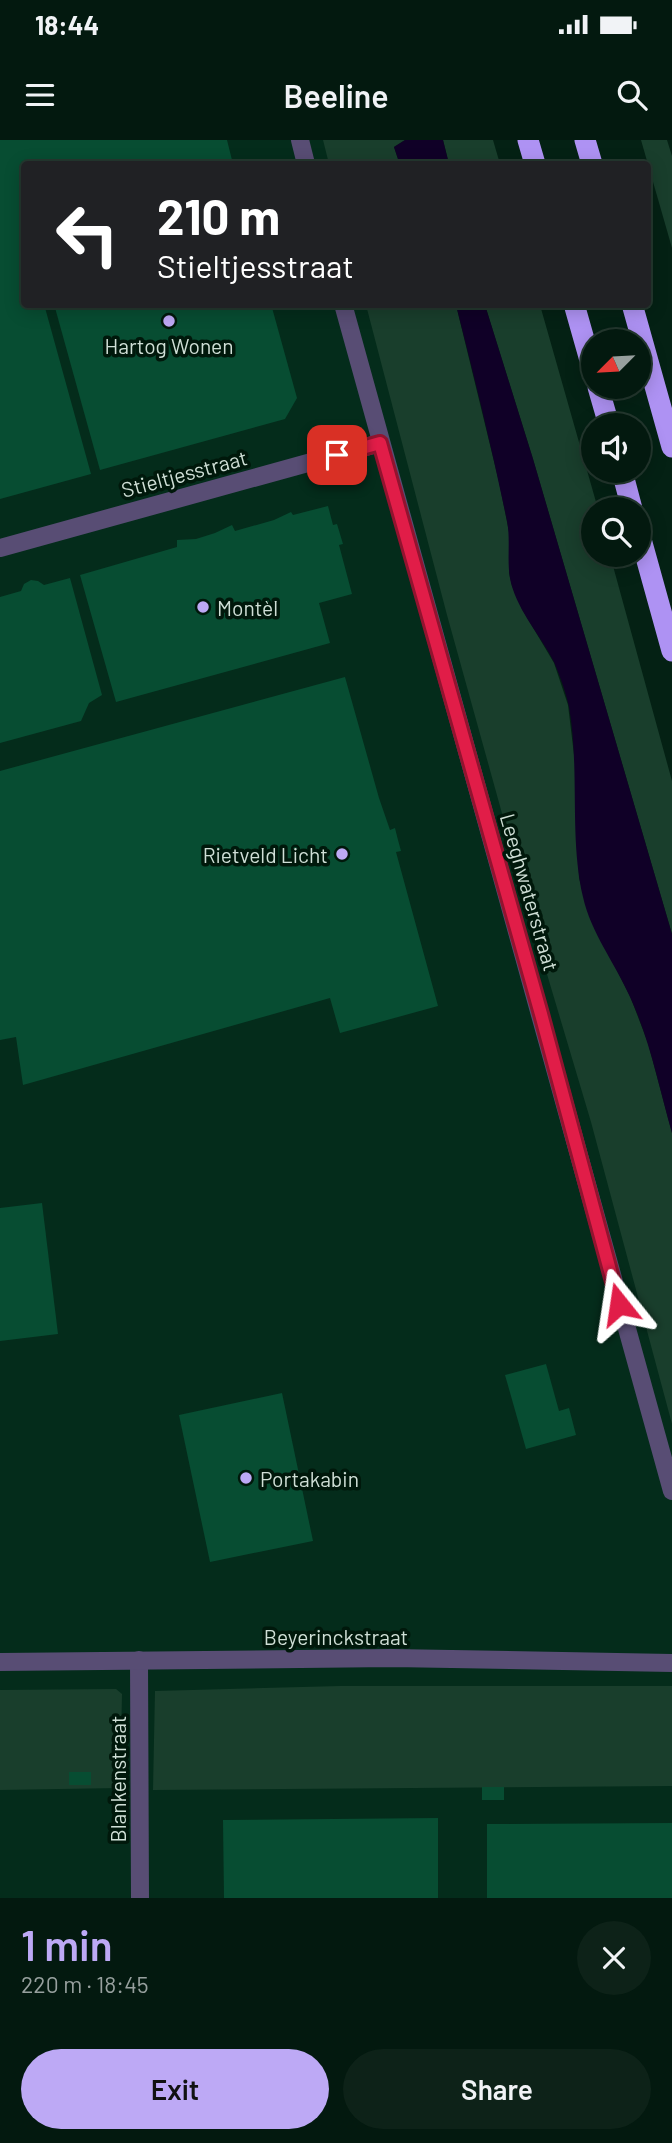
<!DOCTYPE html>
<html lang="en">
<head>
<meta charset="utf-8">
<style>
  body { margin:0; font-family:Barlow,sans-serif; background:#0d2218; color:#f1f3f6; height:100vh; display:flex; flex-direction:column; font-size:26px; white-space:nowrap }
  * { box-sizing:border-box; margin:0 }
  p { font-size:23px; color:#97a09e }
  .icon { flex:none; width:38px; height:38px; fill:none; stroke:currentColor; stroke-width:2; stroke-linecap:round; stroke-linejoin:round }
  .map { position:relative; height:1758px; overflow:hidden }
  .drawer { display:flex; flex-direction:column; background:#03190f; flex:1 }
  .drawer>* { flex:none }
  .top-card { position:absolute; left:21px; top:21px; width:630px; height:147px; border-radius:7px; box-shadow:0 4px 18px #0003,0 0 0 2px #24382f; background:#202124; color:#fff; overflow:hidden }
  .needle { width:46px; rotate:246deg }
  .buttons { position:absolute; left:581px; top:189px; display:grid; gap:14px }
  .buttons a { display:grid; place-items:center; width:70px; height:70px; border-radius:50%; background:#03190f; box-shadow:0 4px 18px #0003,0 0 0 2px #24382f; font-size:35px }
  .pin { position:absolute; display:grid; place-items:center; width:60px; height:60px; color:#fff; margin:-30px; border-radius:14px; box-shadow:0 4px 10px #0006 }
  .me { position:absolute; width:77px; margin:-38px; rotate:345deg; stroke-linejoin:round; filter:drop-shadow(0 0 5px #0008) }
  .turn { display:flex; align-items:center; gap:24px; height:147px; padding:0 21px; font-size:32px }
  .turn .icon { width:91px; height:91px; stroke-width:2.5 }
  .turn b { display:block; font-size:49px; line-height:60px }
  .round { display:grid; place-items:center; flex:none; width:74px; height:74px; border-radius:37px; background:#0d2218 }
  .head { display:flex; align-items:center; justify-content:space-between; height:119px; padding:0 21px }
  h1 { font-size:42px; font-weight:600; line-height:52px; color:#bda9f5 }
  .primary-button { display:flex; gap:14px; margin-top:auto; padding:14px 21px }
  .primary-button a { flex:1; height:80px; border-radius:42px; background:#bda9f5; color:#111; font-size:28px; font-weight:600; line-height:80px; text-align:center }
  .primary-button a+a { background:#0d2218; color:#f1f3f6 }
  .status { display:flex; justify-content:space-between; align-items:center; height:49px; padding:0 35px; background:#03190f; direction:ltr }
  .status svg { height:19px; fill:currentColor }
  header { display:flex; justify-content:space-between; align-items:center; height:91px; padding:0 21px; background:#03190f; font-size:32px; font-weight:600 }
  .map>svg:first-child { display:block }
  .built { fill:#042c1b }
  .green { fill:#193e2c }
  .water { fill:#100027 }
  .building { fill:#074d32 }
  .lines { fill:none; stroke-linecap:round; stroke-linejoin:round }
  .street { stroke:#584d74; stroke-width:18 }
  .highway { stroke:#ae92f3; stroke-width:21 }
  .route-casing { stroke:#92132f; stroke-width:18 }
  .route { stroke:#e11d48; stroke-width:12 }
  .poi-dot { fill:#bda9f5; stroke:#00180b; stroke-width:2.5 }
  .labels { text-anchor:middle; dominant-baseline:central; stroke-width:7; stroke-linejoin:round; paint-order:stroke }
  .poi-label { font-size:21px; fill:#cfdfd6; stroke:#00180b; text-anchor:start }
  .street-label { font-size:21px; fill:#cfdfd6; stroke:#00180b }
</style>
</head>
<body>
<div class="status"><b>18:44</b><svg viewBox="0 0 49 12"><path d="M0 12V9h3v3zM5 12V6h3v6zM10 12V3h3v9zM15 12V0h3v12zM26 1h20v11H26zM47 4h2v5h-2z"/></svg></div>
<header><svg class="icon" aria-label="menu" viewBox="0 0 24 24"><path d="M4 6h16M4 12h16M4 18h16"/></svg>Beeline<svg class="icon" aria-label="search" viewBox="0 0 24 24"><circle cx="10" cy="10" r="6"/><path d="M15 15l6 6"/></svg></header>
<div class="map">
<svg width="672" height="1758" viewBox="0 0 672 1758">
  <rect width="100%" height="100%" fill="#042114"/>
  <polygon class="built" points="0,0 357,0 363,24 24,24 24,164 400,165 672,1180 672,1758 0,1758"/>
  <g class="green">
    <polygon points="323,0 405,0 394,7 399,22 403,24 329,24"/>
    <polygon points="443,0 493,0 500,24 449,24"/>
    <polygon points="641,0 667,0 672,16 672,108"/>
    <polygon points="366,165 456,165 499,342 510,397 509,433 512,446 522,469 554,523 568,565 575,623 579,738 591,780 630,856 648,903 672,993 672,1284 591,982 541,814 447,475"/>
    <polygon points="485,165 540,165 598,369 593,369 593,415 610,415 672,641 672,794 533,319"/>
    <polygon points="340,1546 672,1546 672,1646 153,1650 155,1551"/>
    <polygon points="116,1549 122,1554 120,1648 0,1650 0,1550"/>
  </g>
  <g class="water">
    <polygon points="405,0 443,0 449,24 403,24 399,22 394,7"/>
    <path d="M456,165H485L533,319L672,794V993C659,947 650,900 630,857C615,823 591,793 583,757C569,697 580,629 569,567C566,553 560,536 554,522C541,496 519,473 511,443C506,423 511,401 507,381C492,308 474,236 456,165Z"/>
  </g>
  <g class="building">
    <polygon points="0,0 227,0 233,24 24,24 24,164 44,164 91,334 0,359"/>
    <polygon points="54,164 271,164 297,258 285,279 100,330"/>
    <polygon points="328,366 333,385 337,384 343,404 339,405 352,454 319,463 330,503 116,562 80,435 177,407 177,400 196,399 215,393 232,385 235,391 274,380 291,372 293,375"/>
    <polygon points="70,438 102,555 89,563 81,581 0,603 0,457 21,451 24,444 31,440 38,441 44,445"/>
    <polygon points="345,537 379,658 390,690 395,688 398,700 401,711 396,712 438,866 340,893 330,858 23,945 16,897 0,900 0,631"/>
    <polygon points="42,1063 58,1194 0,1201 0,1068"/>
    <polygon points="546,1224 559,1271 569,1268 576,1295 526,1309 505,1235"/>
    <polygon points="282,1253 313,1401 210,1422 179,1275"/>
    <rect x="69" y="1632" width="22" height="13"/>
    <rect x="482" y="1647" width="22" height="13"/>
    <polygon points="438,1678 438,1758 224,1758 223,1680"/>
    <polygon points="672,1683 672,1758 487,1758 487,1684"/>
  </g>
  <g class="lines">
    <g class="street">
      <polyline points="300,0 306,24"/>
      <polyline points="343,164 672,1351"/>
      <polyline points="0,408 380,303"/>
      <polyline points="139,1520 140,1758"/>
      <polyline points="0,1522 393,1518 672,1523"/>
    </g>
    <g class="highway">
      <polyline points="528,0 535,24"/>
      <polyline points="585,0 592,24"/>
      <polyline points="574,164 593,231"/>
      <polyline points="632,164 672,307"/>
      <polyline points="598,247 609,285"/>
      <polyline points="622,331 632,369"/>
      <polyline points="639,392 672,511"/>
    </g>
  </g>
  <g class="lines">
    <g class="route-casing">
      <polyline id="route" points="337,315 380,303 541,874 619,1164"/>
    </g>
    <use href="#route" class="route"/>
  </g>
  <g class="poi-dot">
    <circle cx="169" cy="181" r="7"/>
    <circle cx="203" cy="467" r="7"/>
    <circle cx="342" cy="714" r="7"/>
    <circle cx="246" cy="1338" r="7"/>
  </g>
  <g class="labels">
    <g class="poi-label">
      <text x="169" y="205" text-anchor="middle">Hartog Wonen</text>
      <text x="217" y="467">Montèl</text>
      <text x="328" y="714" text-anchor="end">Rietveld Licht</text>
      <text x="260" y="1338">Portakabin</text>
    </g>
    <g class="street-label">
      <text transform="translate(184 333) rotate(-15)">Stieltjesstraat</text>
      <text transform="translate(530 752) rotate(74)">Leeghwaterstraat</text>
      <text x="336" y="1496">Beyerinckstraat</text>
      <text transform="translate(117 1639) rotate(-90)">Blankenstraat</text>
    </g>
  </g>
</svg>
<div class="buttons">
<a><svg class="needle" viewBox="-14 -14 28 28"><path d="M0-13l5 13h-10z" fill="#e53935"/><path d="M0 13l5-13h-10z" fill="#97a09e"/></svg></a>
<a><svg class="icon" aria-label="sound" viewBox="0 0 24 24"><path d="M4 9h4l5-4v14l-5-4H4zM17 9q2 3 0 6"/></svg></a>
<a><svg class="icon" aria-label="search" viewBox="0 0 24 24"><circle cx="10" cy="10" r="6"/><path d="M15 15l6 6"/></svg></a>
</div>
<div class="pin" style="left:337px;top:315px;background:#d93025"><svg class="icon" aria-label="arrive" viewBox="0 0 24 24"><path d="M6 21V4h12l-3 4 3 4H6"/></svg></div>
<svg class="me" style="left:619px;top:1164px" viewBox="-20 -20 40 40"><path d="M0-17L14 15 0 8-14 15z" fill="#e11d48" stroke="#fff" stroke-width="4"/></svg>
<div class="top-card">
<div class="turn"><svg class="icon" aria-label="left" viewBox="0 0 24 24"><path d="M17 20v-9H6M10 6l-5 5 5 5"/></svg><div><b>210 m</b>Stieltjesstraat</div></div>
</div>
</div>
<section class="drawer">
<div class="head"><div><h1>1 min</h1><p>220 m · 18:45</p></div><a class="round"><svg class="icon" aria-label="close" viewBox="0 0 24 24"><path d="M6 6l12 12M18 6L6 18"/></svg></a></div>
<div class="primary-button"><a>Exit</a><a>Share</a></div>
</section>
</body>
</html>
